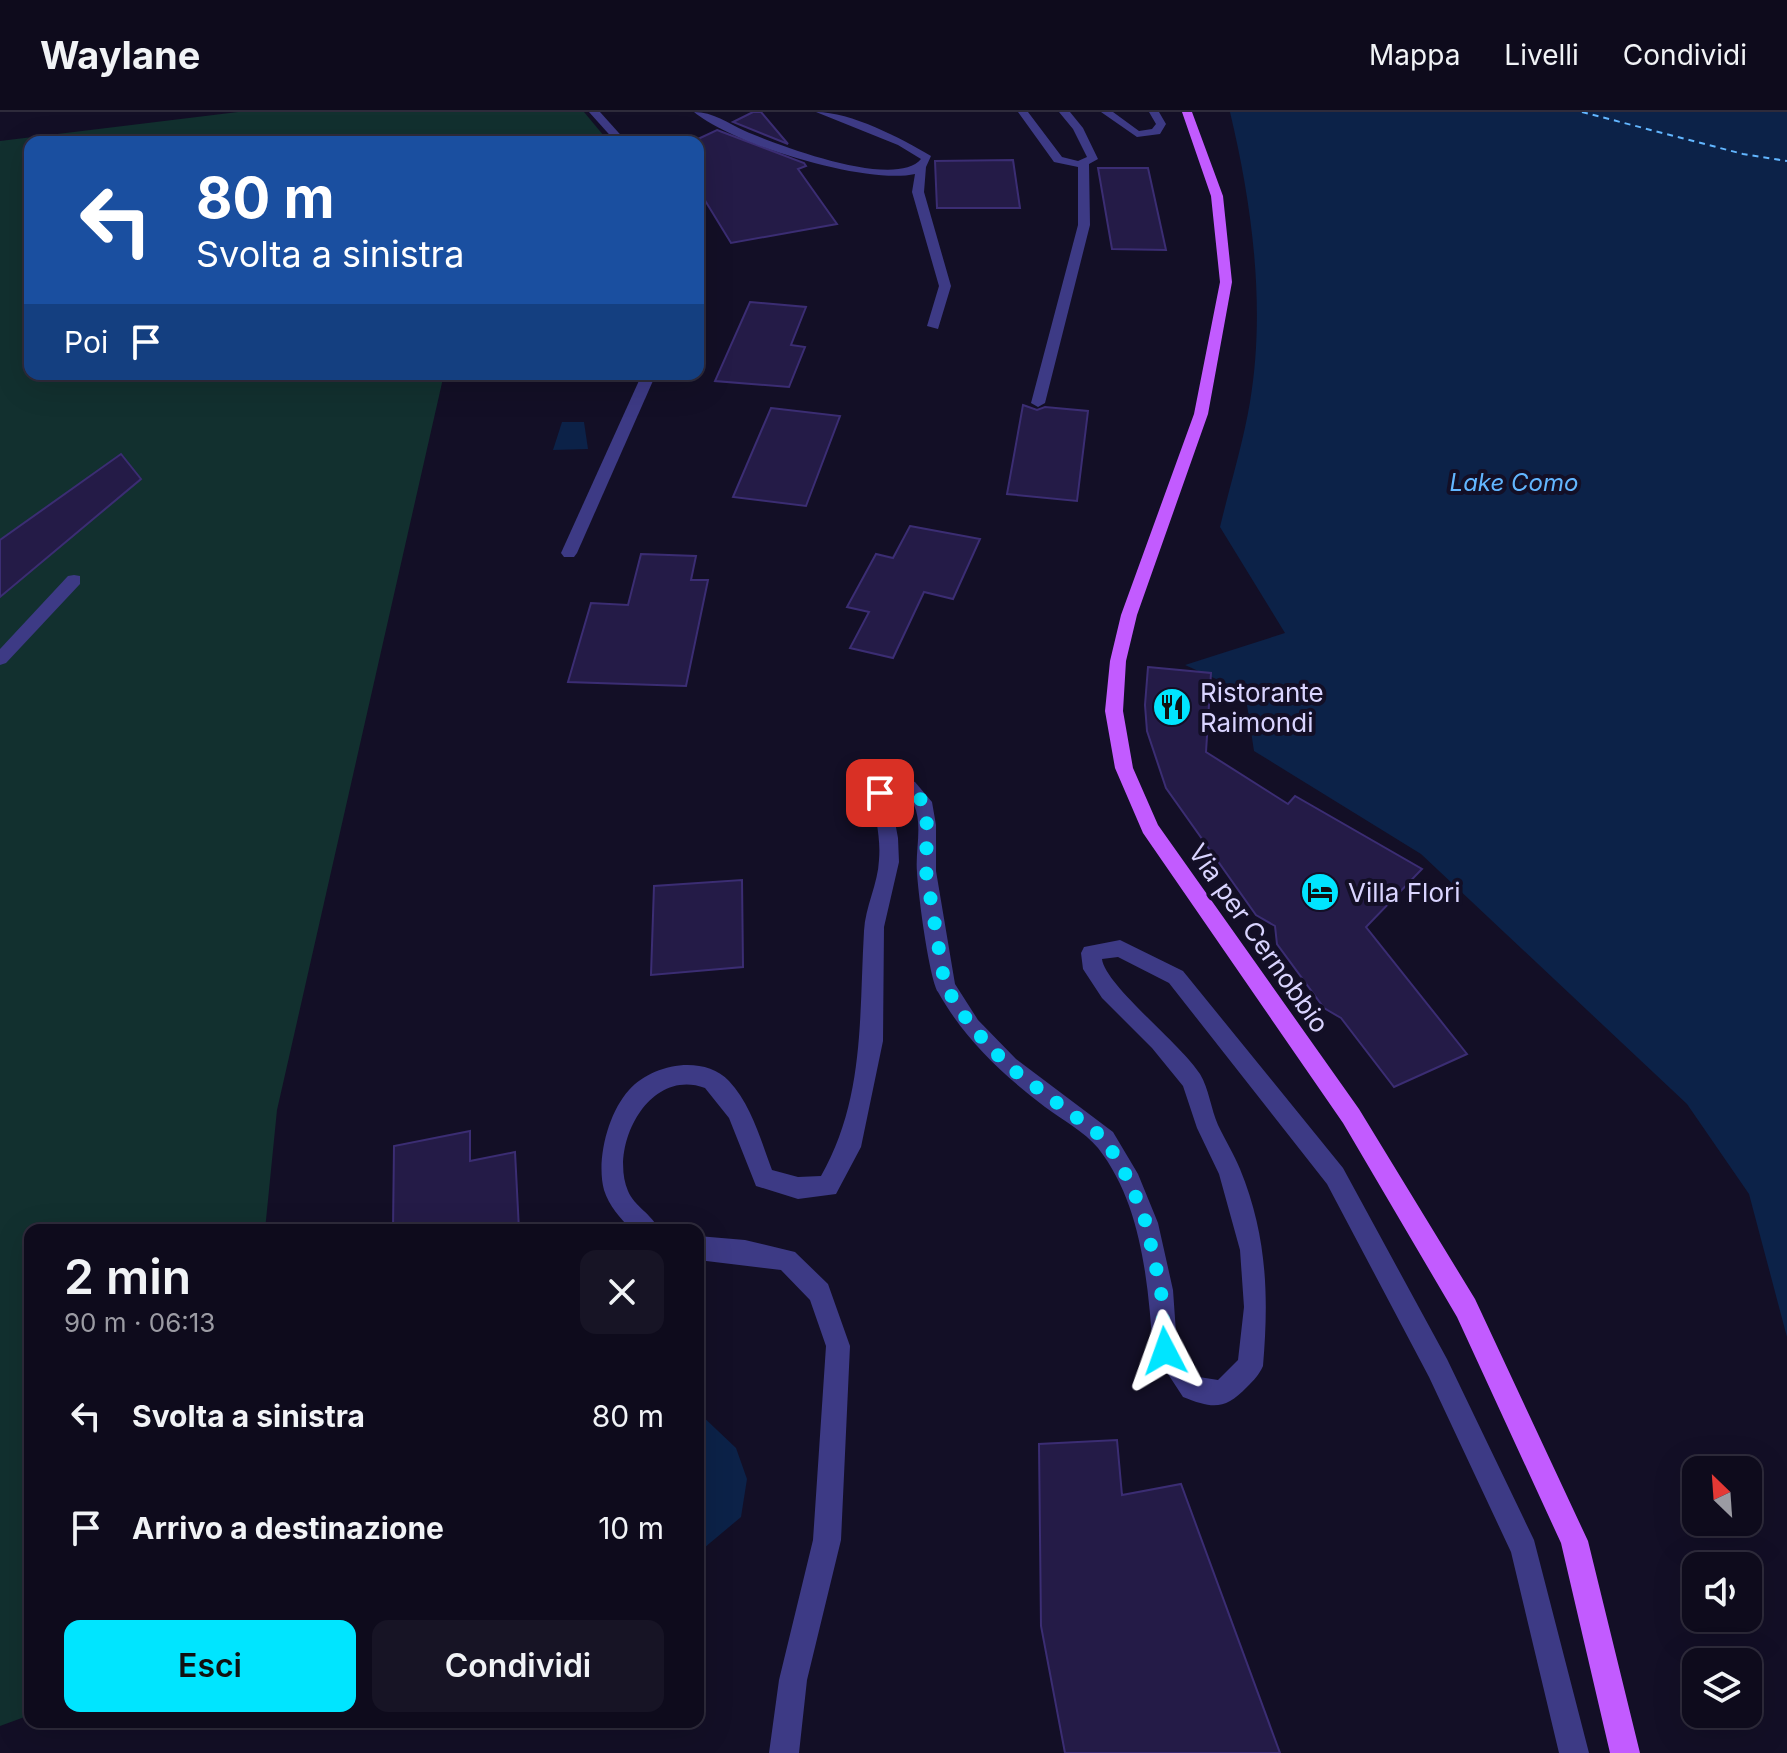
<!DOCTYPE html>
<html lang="it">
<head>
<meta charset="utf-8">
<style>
  body { margin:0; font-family:Inter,sans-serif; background:#171425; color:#f1f3f6; height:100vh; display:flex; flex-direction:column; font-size:30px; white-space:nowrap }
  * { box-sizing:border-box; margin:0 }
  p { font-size:26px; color:#9b9ba3 }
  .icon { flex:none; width:44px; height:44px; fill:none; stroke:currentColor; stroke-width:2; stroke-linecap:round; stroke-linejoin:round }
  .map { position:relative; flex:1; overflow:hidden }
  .drawer { position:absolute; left:24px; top:1112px; width:680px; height:504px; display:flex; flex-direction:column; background:#0e0b1c; border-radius:16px; box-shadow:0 8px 32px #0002,0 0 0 2px #2e2b3b }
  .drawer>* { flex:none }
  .banner { position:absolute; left:24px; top:24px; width:680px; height:244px; border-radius:16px; box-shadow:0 8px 32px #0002,0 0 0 2px #2e2b3b; background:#1a4fa0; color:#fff; overflow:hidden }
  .needle { width:52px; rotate:335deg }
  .tools { position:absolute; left:1682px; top:1344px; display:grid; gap:16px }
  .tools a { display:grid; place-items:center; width:80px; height:80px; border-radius:16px; background:#0e0b1c; box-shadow:0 8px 32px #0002,0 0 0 2px #2e2b3b; font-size:40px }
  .pin { position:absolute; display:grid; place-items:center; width:68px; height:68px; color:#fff; margin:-34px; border-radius:16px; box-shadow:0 4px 12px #0006 }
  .me { position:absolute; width:88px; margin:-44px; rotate:356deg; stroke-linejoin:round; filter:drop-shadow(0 0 6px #0008) }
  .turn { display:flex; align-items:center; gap:28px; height:168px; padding:0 40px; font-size:36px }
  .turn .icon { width:104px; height:104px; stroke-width:2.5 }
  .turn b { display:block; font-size:56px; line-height:68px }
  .then { display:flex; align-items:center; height:76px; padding:0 40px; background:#0003; gap:16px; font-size:30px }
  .round { display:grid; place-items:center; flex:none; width:84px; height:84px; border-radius:16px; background:#171425 }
  .head { display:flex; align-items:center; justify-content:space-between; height:136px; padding:0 40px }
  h1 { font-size:48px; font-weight:600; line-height:60px }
  .primary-button { display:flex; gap:16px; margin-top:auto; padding:16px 40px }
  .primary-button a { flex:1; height:92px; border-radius:16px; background:#00e5ff; color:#111; font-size:32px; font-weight:600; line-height:92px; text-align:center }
  .primary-button a+a { background:#171425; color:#f1f3f6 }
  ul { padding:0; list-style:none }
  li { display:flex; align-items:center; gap:24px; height:112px; padding:0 40px }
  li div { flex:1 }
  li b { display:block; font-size:30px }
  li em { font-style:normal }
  header { display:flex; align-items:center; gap:48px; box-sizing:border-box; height:112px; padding:0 40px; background:#0e0b1c; border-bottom:2px solid #2e2b3b }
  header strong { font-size:38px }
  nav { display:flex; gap:44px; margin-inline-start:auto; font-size:28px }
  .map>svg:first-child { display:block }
  .green { fill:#12302f }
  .water { fill:#0c2248 }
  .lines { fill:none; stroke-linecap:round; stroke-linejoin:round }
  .ferry { stroke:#62b6ff; stroke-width:2; stroke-dasharray:6 5; stroke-linecap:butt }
  .building { fill:#241b47; stroke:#3b2d73; stroke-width:2 }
  .minor { fill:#3d3a85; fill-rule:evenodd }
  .major { fill:#c25bff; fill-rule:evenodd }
  .route { stroke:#00e5ff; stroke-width:14; stroke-dasharray:0 25.2 }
  .labels { text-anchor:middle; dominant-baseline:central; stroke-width:8; stroke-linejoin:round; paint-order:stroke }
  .far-water-label { font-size:24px; font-style:italic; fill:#62b6ff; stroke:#130f26 }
  .poi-label { font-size:26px; fill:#d9d4ff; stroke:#130f26; text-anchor:start }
  .street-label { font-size:26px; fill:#d9d4ff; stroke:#130f26 }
</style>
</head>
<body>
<header>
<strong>Waylane</strong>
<nav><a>Mappa</a><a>Livelli</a><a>Condividi</a></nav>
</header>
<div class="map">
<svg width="1787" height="1641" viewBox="0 0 1787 1641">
  <rect width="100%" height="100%" fill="#130f26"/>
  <polygon class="green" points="238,0 584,0 609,30 30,30 30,262 444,262 277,998 265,1118 30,1118 30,1603 0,1614 0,29"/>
  <g class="water">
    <path d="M1230,0H1787V1225L1749,1082L1687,992L1421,742L1254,639L1245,580L1185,553L1285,521L1220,415C1230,373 1243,332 1250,290C1266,195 1252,92 1230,0Z"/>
    <polygon points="562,310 584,310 588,337 553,338"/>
    <polygon points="698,1300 736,1336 747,1367 741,1405 698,1441"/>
  </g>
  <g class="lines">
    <polyline class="ferry" points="1582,0 1743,42 1787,49"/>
  </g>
  <g class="building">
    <polygon points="753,0 761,0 788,32 733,10"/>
    <polygon points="717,18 804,51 806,54 798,57 837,112 731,131 698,77 698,27"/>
    <polygon points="1013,48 1020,96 937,96 935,49"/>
    <polygon points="1098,56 1148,56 1166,138 1112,137"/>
    <polygon points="750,190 806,195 791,233 805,235 789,275 715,269"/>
    <polygon points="1023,293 1037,298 1045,295 1088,299 1077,389 1007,382"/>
    <polygon points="771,296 840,304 806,394 733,385"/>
    <polygon points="121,342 141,367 0,485 0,428"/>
    <polygon points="910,414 980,427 953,487 924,480 893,546 850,536 869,500 847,495 876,442 893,446"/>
    <polygon points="641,442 696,444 691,468 708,468 686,574 568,570 591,491 628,493"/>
    <polygon points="1148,555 1211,561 1206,640 1288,692 1295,684 1422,757 1366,815 1467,942 1394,975 1341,906 1324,896 1277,832 1275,814 1256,803 1166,676 1147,619 1145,593"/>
    <polygon points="742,768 743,855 651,863 654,774"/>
    <polygon points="470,1019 470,1049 515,1040 519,1118 393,1118 394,1034"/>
    <polygon points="1117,1328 1122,1383 1181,1372 1280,1641 1065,1641 1041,1514 1039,1332"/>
  </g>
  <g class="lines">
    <g class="minor">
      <polygon points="589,0 600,0 627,30 616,30"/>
      <path d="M694,0C713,0 728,11 745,19C778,33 895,78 921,47L898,33L816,0C851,0 901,26 931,44L926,55L924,80L951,174L938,217L927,214L939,174L912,80L915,62C866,73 732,32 694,0Z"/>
      <polygon points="1018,0 1028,0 1062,45 1078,49 1087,45 1073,17 1059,0 1070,0 1083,16 1098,47 1089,52 1090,113 1045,291 1038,295 1031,291 1078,113 1078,55 1054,50"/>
      <polygon points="1101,0 1113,0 1139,19 1152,17 1156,12 1149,0 1159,0 1166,12 1160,22 1137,25"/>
      <polygon points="698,124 704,128 704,150 698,154"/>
      <polygon points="642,262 656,262 577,441 574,445 564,445 561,441"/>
      <polygon points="74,463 80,464 80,472 6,551 0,553 0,537 68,464"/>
      <path d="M894,663L915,670L932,690L936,713V759L955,872L978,908L1016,947L1113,1020L1138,1062L1158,1111L1173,1178L1177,1235L1199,1265L1218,1268L1238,1248L1244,1195L1240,1138L1219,1062L1197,1016L1183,974L1152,936L1102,886L1083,857L1081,841L1084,835L1120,828L1183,859L1343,1056L1447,1247L1534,1428L1589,1641H1559L1511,1440L1429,1265L1327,1072L1169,871L1118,845L1102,847C1105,873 1181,932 1200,962C1209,977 1211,997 1218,1013C1225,1028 1234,1042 1240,1057C1267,1123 1269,1184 1263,1254C1259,1263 1254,1268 1247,1275C1225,1298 1213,1297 1183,1285L1153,1239C1148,1171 1142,1092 1098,1036C1085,1020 1061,1007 1045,995C1002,962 965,928 938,880C929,865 918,781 917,760C915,739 923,713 914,693C911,687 903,680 897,678L890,683L898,726L899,750L884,815L883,929L861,1035L836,1082L798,1087L756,1074L729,1006L705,976C648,955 609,1035 628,1079C634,1094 652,1102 659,1118H632C620,1106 609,1094 604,1078C596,1048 608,1001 629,978C652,952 703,942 729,969C751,992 761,1029 772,1058L798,1065L821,1064C865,987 859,904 864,819C865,795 878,772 879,748C881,725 875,703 871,681Z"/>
      <polygon points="698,1124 745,1128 795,1140 828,1172 850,1234 841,1428 807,1568 799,1641 769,1641 779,1568 813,1428 826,1234 810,1188 781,1158 698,1148"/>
    </g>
    <polygon class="major" points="1182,0 1192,0 1223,84 1232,170 1208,302 1137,503 1126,549 1123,599 1133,656 1158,713 1359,997 1475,1187 1588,1429 1640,1641 1610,1641 1561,1431 1457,1205 1343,1011 1143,721 1115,656 1105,599 1110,549 1121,503 1194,302 1220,170 1211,84"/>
  </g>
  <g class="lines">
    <polyline class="route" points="880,681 894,670 909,675 923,690 927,713 926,759 945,874 971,914 1008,954 1105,1027 1130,1070 1146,1111 1161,1178 1165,1239"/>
  </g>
  <defs>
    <g id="restaurant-disc" transform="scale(2)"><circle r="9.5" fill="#00e5ff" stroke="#130f26"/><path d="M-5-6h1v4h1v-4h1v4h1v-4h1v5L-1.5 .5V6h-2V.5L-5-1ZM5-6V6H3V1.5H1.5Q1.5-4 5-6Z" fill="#111"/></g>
    <g id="hotel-disc" transform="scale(2)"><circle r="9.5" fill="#00e5ff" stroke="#130f26"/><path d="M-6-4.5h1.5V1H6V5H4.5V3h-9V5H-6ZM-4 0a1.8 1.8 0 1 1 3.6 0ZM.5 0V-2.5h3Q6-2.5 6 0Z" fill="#111"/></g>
  </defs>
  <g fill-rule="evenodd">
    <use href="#restaurant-disc" x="1172" y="595"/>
    <use href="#hotel-disc" x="1320" y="780"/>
  </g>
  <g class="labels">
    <g class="far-water-label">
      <text x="1514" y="370">Lake Como</text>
    </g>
    <g class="poi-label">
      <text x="1200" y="580">Ristorante<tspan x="1200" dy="30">Raimondi</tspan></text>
      <text x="1348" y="780">Villa Flori</text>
    </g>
    <g class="street-label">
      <text transform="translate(1259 826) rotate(55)">Via per Cernobbio</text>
    </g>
  </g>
</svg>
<div class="tools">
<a><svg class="needle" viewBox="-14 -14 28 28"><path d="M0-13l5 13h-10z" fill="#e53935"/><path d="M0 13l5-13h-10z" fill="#9b9ba3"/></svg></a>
<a><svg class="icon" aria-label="sound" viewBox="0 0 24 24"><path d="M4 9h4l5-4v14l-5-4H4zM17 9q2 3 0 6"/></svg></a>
<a><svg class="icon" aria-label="layers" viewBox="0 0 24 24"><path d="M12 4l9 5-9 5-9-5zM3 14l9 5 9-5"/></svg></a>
</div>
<div class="pin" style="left:880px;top:681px;background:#d93025"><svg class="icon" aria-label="arrive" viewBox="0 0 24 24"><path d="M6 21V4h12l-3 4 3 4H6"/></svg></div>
<svg class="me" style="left:1165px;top:1239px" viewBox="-20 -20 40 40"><path d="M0-17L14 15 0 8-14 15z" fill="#00e5ff" stroke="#fff" stroke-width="4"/></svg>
<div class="banner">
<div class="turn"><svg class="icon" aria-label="left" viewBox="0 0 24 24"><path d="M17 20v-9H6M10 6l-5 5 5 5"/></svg><div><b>80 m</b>Svolta a sinistra</div></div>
<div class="then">Poi<svg class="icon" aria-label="arrive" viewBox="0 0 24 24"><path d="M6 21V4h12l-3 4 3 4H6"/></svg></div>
</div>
<section class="drawer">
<div class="head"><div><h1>2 min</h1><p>90 m · 06:13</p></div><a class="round"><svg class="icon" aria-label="close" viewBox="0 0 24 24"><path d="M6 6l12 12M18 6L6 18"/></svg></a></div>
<ul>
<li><svg class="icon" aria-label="left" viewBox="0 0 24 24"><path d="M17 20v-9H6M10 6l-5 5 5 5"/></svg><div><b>Svolta a sinistra</b></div><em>80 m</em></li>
<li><svg class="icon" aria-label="arrive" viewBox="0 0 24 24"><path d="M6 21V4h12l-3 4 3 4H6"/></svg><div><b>Arrivo a destinazione</b></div><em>10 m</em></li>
</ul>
<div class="primary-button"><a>Esci</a><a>Condividi</a></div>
</section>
</div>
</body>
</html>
